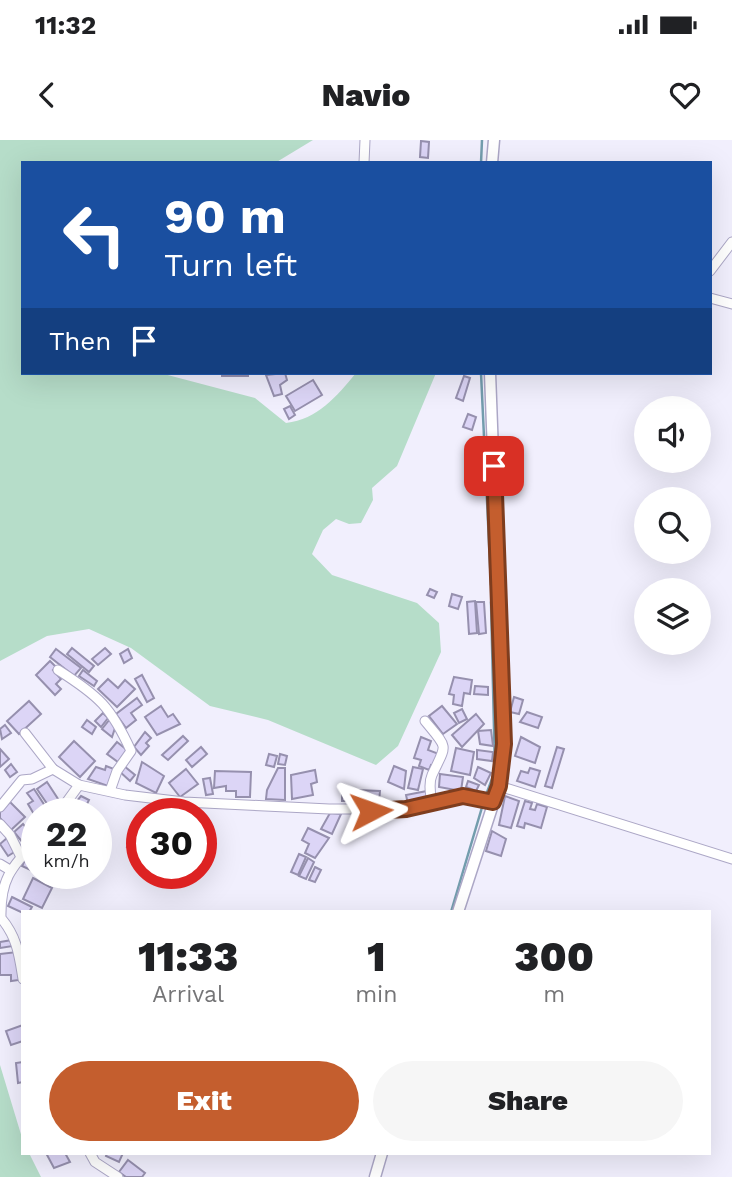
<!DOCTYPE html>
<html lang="en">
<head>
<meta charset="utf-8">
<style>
  body { margin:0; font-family:"Work Sans",sans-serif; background:#f6f6f6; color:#202124; height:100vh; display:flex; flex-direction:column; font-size:26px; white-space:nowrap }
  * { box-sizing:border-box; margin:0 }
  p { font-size:23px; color:#757577 }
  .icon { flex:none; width:38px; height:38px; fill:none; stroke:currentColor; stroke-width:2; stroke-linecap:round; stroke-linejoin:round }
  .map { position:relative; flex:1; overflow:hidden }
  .panel { position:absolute; left:21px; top:770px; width:690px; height:245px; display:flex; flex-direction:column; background:#fff; border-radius:0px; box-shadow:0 7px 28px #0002 }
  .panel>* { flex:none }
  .guide { position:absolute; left:21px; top:21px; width:691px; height:214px; border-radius:0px; box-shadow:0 7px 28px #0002; background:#1a4fa0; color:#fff; overflow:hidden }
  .tools { position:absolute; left:634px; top:256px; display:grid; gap:14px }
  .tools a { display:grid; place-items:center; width:77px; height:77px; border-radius:50%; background:#fff; box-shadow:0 7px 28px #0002; font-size:35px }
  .speed { position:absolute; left:21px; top:658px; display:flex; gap:14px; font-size:35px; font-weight:700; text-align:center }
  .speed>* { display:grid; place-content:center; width:91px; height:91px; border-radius:50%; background:#fff; box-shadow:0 7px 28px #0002; line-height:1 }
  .speed small { font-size:18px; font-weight:400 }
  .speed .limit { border:10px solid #d22; background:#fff; color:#111 }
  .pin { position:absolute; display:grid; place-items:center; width:60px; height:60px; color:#fff; margin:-30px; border-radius:14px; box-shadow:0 4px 10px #0006 }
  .me { position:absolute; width:77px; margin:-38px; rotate:86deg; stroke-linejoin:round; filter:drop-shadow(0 0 5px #0008) }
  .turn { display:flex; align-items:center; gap:24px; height:147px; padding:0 28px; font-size:32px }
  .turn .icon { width:91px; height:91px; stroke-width:2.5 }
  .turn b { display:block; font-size:49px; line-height:60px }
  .then { display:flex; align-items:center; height:66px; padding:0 28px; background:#0003; gap:14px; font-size:26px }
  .eta { display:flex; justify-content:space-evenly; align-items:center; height:119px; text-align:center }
  .eta b { font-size:42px; font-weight:800; line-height:49px }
  .primary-button { display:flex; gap:14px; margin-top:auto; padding:14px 28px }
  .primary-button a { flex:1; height:80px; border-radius:42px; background:#c45e2e; color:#fff; font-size:28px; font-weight:800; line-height:80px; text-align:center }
  .primary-button a+a { background:#f6f6f6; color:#202124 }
  .status { display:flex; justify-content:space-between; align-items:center; height:49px; padding:0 35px; background:#fff; direction:ltr }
  .status svg { height:19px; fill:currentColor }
  header { display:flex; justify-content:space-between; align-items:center; height:91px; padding:0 28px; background:#fff; font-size:32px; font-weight:800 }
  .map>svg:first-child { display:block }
  .green { fill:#b6ddc9 }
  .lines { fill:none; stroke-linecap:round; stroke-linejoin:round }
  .stream { stroke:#739dad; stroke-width:2.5 }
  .building { fill:#dcd5f6; stroke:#9690ae; stroke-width:2 }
  .minor-casing { stroke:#aca7c6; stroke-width:11 }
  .tertiary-casing { stroke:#aca7c6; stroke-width:13 }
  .minor { stroke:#fff; stroke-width:9 }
  .tertiary { stroke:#fff; stroke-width:10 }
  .route-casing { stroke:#7f3d1e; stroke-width:18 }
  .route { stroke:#c45e2e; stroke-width:12 }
</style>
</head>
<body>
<div class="status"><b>11:32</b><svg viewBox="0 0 49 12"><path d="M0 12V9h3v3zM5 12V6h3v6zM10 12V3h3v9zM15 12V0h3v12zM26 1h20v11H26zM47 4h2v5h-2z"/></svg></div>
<header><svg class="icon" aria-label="back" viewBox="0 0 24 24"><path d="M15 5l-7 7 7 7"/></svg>Navio<svg class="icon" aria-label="heart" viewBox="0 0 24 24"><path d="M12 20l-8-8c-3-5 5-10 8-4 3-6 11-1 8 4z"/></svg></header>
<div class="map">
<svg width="732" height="1037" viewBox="0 0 732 1037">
  <rect width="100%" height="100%" fill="#f1effd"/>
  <g class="green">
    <path d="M0,0H313L275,23H23V233H160L255,258L286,283C318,279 336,257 356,233H436L397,326L372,348L373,360L361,383L349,384L336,379L323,390L312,414L332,435L417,463L439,483L441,512L398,606L376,625L268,580L210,566L131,508L89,489L47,496L0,521Z"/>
    <polygon points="0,925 23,1001 23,1013 29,1013 41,1037 0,1037"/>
  </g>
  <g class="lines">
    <g class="stream">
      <polyline points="481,23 482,0"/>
      <polyline points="481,233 491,445"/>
      <polyline points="486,655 495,631 491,462"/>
      <polyline points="451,772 483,664"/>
    </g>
  </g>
  <g class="building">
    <polygon points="421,1 429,2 428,18 420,17"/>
    <rect x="222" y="233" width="26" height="3"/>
    <polygon points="285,233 287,240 280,245 282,254 274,256 266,235"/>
    <polygon points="464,236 470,238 463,261 456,258"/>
    <polygon points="313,240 322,255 295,271 286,256"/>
    <polygon points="290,266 295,275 289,279 284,269"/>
    <polygon points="468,274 476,277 472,290 463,287"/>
    <polygon points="430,449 437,452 434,458 427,455"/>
    <polygon points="452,454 462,457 458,469 449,466"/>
    <polygon points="475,461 477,493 469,494 467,462"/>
    <polygon points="476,462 484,462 486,493 479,494"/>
    <polygon points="72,508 94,526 89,532 67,514"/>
    <polygon points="105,508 111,514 98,525 92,519"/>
    <polygon points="56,509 81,528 74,536 50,517"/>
    <polygon points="128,509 132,518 124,523 120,514"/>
    <polygon points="50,521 56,527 53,530 61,539 56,544 61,549 55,555 36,535"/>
    <polygon points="83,530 97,541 94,546 79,536"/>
    <polygon points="142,535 154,558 147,562 135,539"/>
    <polygon points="454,537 472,540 470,554 464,553 462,566 453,564 454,555 449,554"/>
    <polygon points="108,539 118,548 125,540 135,549 117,567 98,549"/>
    <polygon points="475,546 488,547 488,555 474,554"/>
    <polygon points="514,557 523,560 519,574 510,572"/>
    <polygon points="137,558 142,565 131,573 136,580 126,588 116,574"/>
    <polygon points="29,561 41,574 19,594 7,581"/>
    <polygon points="161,566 168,577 173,574 180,584 157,595 145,577"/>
    <polygon points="442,566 457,584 443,594 429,576"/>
    <polygon points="462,569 467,579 459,583 454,573"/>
    <polygon points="527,572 542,577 538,588 520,582"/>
    <polygon points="103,573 108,578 101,587 95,581"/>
    <polygon points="476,574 484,584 462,607 452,595"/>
    <polygon points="110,579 116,585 112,597 102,589"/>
    <polygon points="87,580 96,587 92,594 82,587"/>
    <polygon points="5,585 11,593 2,599 0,589"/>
    <polygon points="491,590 493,606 480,604 478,591"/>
    <polygon points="145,592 151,598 146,603 149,606 141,615 134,607"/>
    <polygon points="183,596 188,601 168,620 162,615"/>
    <polygon points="421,597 431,601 428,610 439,614 435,626 431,625 429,630 419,626 421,620 414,618"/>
    <polygon points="521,597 540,607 535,623 515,616"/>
    <polygon points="74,601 95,621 80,637 59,617"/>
    <polygon points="117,602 127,610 118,622 107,614"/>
    <polygon points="201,607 207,614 192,627 186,620"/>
    <polygon points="557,607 564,609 552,648 545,646"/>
    <polygon points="456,608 474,612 470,635 451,631"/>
    <polygon points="0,609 9,619 0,627"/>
    <polygon points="477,610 493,612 492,621 477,619"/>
    <polygon points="269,614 277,616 274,627 266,625"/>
    <polygon points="280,614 287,616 285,625 278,624"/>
    <polygon points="142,622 164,636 156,653 136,643"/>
    <polygon points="11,624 17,632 10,637 5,630"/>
    <polygon points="106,626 114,629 108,646 88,639 96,627 105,630"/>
    <polygon points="124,626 135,635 130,641 119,631"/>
    <polygon points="394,626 406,631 404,649 388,642"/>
    <polygon points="413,627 423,629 418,650 408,648"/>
    <polygon points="478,627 491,633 485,645 474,638"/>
    <polygon points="278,628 285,628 285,660 266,659 267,650"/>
    <polygon points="530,628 540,631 535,647 517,641 521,631 528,633"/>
    <polygon points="186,629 198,644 180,657 169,643"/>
    <polygon points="315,630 317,642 311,644 313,655 292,659 291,635"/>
    <polygon points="215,631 251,632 250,657 236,657 236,651 226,651 226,646 214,648"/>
    <polygon points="440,634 463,637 461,651 439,647"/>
    <polygon points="210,638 213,654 206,655 203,639"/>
    <polygon points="468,641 479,645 476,651 466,647"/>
    <polygon points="47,642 62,665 52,671 37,649"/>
    <polygon points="34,649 47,669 35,676 28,664 33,661 27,653"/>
    <polygon points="357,650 380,651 379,662 357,661"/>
    <polygon points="427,651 428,660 408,664 406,655"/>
    <rect x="342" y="653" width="11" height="8"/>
    <polygon points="81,656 89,660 85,668 78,665 74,674 66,674"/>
    <polygon points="505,656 519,661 511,688 499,685"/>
    <polygon points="525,661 532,663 530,669 535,670 537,664 547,667 541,688 525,683 524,688 517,686"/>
    <polygon points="10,662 25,677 11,690 0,678 0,672"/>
    <polygon points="330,673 341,674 332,694 321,689"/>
    <polygon points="37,677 37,694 24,704 14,692 23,684 27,689"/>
    <polygon points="136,688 142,690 142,714 127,707"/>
    <polygon points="308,688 329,698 315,718 305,713 309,704 302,700"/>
    <polygon points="492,691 506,699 501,716 486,711"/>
    <polygon points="7,698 16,711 8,716 0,704"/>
    <polygon points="299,714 306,717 298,735 291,732"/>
    <polygon points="27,716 37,721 35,732 22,726"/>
    <polygon points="308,718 314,722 306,739 299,736"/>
    <polygon points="315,727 321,730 315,742 309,740"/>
    <polygon points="48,733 65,733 66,734 59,747 47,741"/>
    <polygon points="33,738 52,748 42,768 23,759"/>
    <polygon points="12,757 32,767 29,772 23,773 8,766"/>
    <polygon points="12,800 13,806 0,808 0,802"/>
    <polygon points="17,812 19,840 11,841 11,835 0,835 0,814"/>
    <polygon points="23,885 23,901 11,905 6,891"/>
    <polygon points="23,922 23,942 18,943 16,923"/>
    <polygon points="46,1013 65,1013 70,1022 54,1028"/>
    <polygon points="107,1013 123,1013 119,1022 106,1016"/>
    <polygon points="128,1020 145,1033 142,1037 126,1037 119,1032"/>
  </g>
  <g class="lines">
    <g class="minor-casing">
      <g id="minor">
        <polyline points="364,23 365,0"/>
        <polyline points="710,131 732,102"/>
        <polyline points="710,158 732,164"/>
        <path d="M58,530C99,556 111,567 131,611L117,631L110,651"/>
        <path d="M425,581C449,610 447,603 432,635C428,644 431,656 432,664"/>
        <polyline points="25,593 53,629 79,645"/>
        <polyline points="499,646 732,719"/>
        <polyline points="0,667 22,640 32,639 53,629"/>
        <polyline points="58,674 79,645 125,655 184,662 329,669 406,669 463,656 493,661"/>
        <polyline points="0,684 10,695 21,717"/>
        <polyline points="0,724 10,730"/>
        <path d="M23,839C19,814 17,797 1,778C0,739 11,728 37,700"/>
        <polyline points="90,1013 95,1022 118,1037"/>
      </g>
    </g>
    <g class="tertiary-casing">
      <g id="tertiary">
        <polyline points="492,23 494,0"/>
        <polyline points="458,772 499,646 504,604 490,233"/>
        <polyline points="375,1037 382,1013"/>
      </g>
    </g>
    <use href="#minor" class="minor"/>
    <use href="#tertiary" class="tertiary"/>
  </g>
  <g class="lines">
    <g class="route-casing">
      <polyline id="route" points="371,671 406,669 463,656 493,662 499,646 504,604 494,326"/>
    </g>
    <use href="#route" class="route"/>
  </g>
</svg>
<div class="tools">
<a><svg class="icon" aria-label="sound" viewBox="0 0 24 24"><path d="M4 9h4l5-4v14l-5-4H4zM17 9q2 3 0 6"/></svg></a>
<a><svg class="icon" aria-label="search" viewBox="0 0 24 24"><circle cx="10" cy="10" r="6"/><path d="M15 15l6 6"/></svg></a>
<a><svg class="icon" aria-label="layers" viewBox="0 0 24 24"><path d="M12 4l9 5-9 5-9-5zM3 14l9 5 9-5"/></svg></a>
</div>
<div class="speed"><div>22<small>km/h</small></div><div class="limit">30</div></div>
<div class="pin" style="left:494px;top:326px;background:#d93025"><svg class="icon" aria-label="arrive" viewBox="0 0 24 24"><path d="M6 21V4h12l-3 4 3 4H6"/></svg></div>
<svg class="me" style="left:371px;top:671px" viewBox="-20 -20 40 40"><path d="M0-17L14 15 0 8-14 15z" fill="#c45e2e" stroke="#fff" stroke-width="4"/></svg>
<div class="guide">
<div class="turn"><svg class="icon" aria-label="left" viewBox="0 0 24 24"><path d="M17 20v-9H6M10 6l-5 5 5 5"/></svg><div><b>90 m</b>Turn left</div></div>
<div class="then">Then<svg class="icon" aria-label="arrive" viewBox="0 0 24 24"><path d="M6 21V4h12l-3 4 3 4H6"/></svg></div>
</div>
<section class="panel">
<div class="eta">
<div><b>11:33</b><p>Arrival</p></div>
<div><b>1</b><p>min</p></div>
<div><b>300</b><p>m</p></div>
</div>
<div class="primary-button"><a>Exit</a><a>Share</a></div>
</section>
</div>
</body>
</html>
